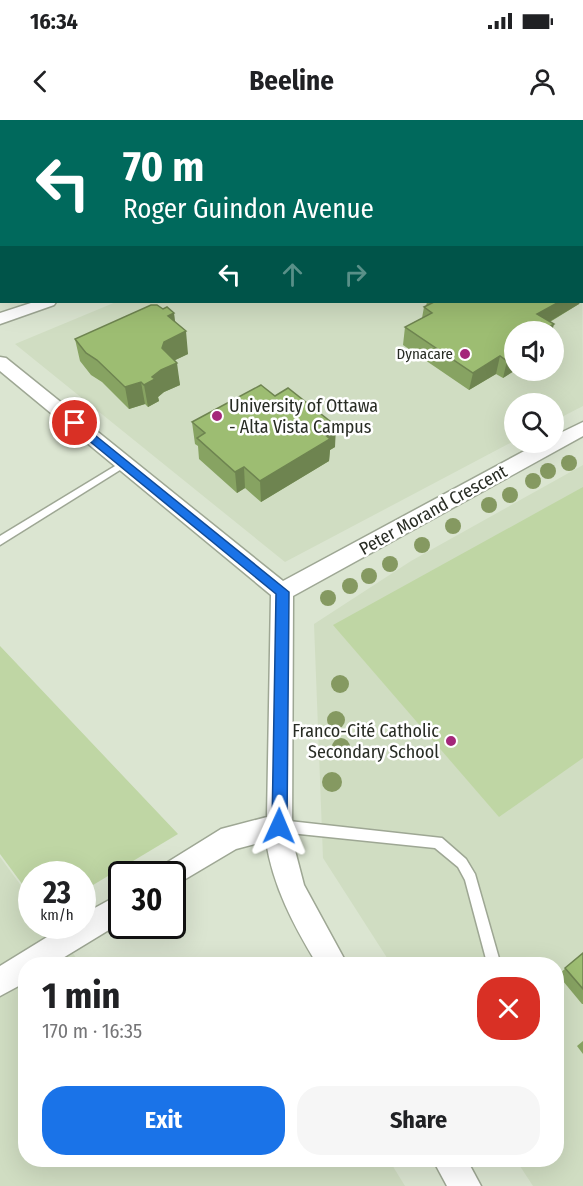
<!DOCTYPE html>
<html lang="en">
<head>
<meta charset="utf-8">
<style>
  body { margin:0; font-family:"Fira Sans Condensed",sans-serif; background:#f6f6f6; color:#202124; height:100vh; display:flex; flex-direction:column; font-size:22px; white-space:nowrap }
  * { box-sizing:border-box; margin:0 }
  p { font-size:20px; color:#757577 }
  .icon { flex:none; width:33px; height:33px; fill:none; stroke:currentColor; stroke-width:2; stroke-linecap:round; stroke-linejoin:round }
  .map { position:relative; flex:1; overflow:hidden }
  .panel { position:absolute; left:18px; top:837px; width:546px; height:210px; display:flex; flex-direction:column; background:#fff; border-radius:24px; box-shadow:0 6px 24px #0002 }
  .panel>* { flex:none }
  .banner { position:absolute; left:0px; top:0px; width:584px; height:183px; box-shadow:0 6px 24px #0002; background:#00695c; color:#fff; overflow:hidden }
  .buttons { position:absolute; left:504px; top:201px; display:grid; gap:12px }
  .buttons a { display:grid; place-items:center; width:60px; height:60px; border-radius:50%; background:#fff; box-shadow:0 6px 24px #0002; font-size:30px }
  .speed { position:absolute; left:18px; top:741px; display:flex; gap:12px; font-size:30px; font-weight:700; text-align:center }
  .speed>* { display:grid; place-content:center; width:78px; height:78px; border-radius:50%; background:#fff; box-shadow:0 6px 24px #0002; line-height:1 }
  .speed small { font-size:15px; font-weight:400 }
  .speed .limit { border:3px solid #111; border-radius:9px; background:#fff; color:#111 }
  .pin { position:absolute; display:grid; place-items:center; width:51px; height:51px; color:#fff; margin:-26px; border:3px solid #fff; border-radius:50%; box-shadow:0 2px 6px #0007 }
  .me { position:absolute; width:66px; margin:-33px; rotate:1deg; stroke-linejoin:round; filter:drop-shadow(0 0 4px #0008) }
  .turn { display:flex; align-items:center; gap:21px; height:126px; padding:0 24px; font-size:27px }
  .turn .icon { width:78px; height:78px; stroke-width:2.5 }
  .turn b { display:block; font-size:42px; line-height:51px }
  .lanes { display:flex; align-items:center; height:57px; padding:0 24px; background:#0003; justify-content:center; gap:30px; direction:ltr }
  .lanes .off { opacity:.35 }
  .round { display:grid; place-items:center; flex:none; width:63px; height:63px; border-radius:24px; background:#f6f6f6 }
  .head { display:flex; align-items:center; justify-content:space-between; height:102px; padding:0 24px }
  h1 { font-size:36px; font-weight:700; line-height:45px }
  .primary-button { display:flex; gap:12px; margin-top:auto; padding:12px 24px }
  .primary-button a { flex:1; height:69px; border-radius:24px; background:#1a73e8; color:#fff; font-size:24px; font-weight:700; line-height:69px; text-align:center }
  .primary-button a+a { background:#f6f6f6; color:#202124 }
  .status { display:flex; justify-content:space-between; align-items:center; height:42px; padding:0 30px; background:#fff; direction:ltr }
  .status svg { height:16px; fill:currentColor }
  header { display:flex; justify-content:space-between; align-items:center; height:78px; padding:0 24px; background:#fff; font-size:27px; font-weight:700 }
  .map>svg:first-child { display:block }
  .built { fill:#d0ddc2; fill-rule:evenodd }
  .green { fill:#bfd6a4 }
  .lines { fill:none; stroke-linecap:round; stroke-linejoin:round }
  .lane-casing { stroke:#9ea794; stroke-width:3 }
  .street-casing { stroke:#9ea794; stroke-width:3 }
  .lane { fill:#fff; fill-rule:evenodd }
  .street { fill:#fff; fill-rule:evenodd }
  .tree { fill:#859961 }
  .wall { fill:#87a362 }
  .shaded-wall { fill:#6e8450 }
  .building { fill:#9dbd72; stroke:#6e8450; stroke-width:1.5 }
  .route { fill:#1a73e8; stroke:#114b97; stroke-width:1.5 }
  .poi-dot { fill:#a4277a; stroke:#fff; stroke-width:2 }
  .labels { text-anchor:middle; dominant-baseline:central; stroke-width:5; stroke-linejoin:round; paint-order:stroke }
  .far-poi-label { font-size:15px; fill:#282c24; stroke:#fff; text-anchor:end }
  .poi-label { font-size:18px; fill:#282c24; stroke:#fff; text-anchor:start }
  .street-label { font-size:18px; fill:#282c24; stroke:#fff }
</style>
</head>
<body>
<div class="status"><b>16:34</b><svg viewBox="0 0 49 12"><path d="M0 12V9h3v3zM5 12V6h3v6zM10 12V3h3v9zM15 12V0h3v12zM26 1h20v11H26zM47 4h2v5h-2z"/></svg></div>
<header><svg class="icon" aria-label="back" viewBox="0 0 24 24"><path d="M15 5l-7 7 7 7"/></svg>Beeline<svg class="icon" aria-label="person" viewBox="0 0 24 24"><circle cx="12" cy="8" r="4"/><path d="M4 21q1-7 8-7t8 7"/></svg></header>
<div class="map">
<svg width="583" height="1066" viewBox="0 0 583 1066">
  <rect width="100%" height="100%" fill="#dbe5d1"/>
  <g class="built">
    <path d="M582,131L583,286L554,301V284H514V321L285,442L15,224L116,182H582ZM514,212H554V250H514Z"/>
    <polygon points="583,345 583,1066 533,1066 516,1040 556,1040 556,844 391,844 323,738 314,504 411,441"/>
    <polygon points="0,737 31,779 32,806 52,806 81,844 26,844 26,1040 389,1040 405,1066 0,1066"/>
  </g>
  <g class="green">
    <polygon points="583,367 583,638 499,697 333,505"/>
    <polygon points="0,526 178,714 83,771 82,754 32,754 31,776 0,734"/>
  </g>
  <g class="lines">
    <g class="lane-casing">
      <g id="lane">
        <rect x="582" y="69" width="1" height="5"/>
        <polygon points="582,89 583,89 582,94"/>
        <polygon points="125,340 128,341 128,345 0,425 0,416"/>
        <polygon points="280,700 442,718 466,739 475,754 500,842 499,844 483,844 486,839 465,760 458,747 435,728 280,712 276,710 274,706 276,702"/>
      </g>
    </g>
    <g class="street-casing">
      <g id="street">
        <rect x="582" y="105" width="1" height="8"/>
        <polygon points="34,182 56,182 54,185 0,204 0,193"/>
        <path d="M0,237L6,238L283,461L541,322H554V316L583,302V316L293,476L292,719L304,765L347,844H317C294,806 273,767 266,721L236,729L172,767V754H159L163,745L221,709L267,697L271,475L0,251Z"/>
        <polygon points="122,773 122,802 53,844 26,844 26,862 0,876 0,846 65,806 82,806 82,795"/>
        <polygon points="433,1040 467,1040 481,1066 447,1066"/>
      </g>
    </g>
    <use href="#lane" class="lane"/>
    <use href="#street" class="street"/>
  </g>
  <g class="tree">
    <circle cx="569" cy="343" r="8"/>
    <circle cx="548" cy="351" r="8"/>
    <circle cx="533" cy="361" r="8"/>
    <circle cx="510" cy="375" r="8"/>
    <circle cx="489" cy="385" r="8"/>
    <circle cx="453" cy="406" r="8"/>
    <circle cx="422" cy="425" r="8"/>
    <circle cx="390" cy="444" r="8"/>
    <circle cx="369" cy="456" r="8"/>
    <circle cx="350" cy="466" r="8"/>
    <circle cx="328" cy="478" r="8"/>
    <circle cx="340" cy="564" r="9"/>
    <circle cx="336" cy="600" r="9"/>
    <circle cx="341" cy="627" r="9"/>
    <circle cx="332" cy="662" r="10"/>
  </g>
  <g class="wall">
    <polygon points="70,0 104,0 104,1 72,2"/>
    <rect x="582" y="8" width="1" height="54"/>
    <polygon points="427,182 580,182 579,184 550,202 514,212 514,251 503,258 496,254 469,270 403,225 405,207 422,198 424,187 426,186"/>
    <polygon points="175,202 188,234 175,240 180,265 164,272 158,277 159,281 148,287 145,284 129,289 102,262 91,255 80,241 75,219"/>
    <polygon points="192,302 335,327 330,330 329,341 261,382 245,368 237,373 199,339 198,326 195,324"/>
    <polygon points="583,833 583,884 582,884 558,855"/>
    <polygon points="583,921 583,934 577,926"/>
  </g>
  <g class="shaded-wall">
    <polygon points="79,0 104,0 104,1 79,2"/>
    <polygon points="0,19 2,19 2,29 0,30"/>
    <polygon points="559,182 580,182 579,184 532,212 537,194"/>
    <polygon points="174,193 177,215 168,196"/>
    <polygon points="554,204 552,212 541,212"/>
    <polygon points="186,211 188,234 167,244 177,243 180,265 164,272 158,277 159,281 148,287 144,265 152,257 164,222"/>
    <polygon points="514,227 514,251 503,258 507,241 512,229"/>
    <polygon points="500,236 496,254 469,270 473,253"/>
    <polygon points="141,262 145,284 129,289 125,267"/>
    <polygon points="336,306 335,327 330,330 329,341 261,382 260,361 323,313"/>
    <polygon points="244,347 245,368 237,373 235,352"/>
  </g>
  <g class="building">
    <polygon points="45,0 64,0 59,2 47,2"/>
    <polygon points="498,0 558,0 563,2 501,2"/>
    <polygon points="0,7 2,8 2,19 0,19"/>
    <rect x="582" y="8" width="1" height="31"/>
    <polygon points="434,182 559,182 537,194 554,204 541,212 514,212 514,227 512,229 514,231 514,236 507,241 500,236 473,253 405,207 432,193 424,187"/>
    <polygon points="151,185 157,185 163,189 167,187 174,193 168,196 186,211 164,222 162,228 177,243 161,250 152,257 155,259 144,265 141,262 125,267 97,240 86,233 75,219"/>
    <polygon points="261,265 275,276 288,268 336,306 323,313 330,319 260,361 244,347 235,352 197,318 205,313 192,302"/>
    <polygon points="583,833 583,869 565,848"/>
  </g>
  <polygon class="route" points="75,299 289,472 287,706 285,711 279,713 274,711 272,706 276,474 71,306 71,300"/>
  <g class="poi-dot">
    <circle cx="465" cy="234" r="6"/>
    <circle cx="217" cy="296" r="6"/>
    <circle cx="451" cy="621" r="6"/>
  </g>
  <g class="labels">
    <g class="far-poi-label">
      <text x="453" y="234">Dynacare</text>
    </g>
    <g class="poi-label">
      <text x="229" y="286">University of Ottawa<tspan x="229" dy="21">- Alta Vista Campus</tspan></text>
      <text x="439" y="611" text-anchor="end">Franco-Cité Catholic<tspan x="439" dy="21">Secondary School</tspan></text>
    </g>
    <g class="street-label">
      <text transform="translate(433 390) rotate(-29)">Peter Morand Crescent</text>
    </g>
  </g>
</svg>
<div class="buttons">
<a><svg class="icon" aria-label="sound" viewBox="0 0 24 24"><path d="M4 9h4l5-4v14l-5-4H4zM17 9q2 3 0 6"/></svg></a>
<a><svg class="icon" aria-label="search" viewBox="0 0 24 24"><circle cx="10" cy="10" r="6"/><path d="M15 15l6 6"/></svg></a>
</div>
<div class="speed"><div>23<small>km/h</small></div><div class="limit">30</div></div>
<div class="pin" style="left:75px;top:303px;background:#d93025"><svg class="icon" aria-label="arrive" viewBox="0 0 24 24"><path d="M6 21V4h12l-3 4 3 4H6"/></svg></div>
<svg class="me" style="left:279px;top:706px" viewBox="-20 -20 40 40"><path d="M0-17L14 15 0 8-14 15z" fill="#1a73e8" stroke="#fff" stroke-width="4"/></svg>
<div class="banner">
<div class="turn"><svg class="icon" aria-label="left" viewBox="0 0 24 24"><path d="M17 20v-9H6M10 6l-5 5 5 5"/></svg><div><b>70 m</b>Roger Guindon Avenue</div></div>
<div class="lanes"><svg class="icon" aria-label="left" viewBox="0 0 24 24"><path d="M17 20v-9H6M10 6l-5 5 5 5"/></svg><svg class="icon off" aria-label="ahead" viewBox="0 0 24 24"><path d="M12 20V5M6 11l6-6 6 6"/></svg><svg class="icon off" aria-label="right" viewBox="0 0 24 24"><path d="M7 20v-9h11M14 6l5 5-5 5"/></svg></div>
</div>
<section class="panel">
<div class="head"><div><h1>1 min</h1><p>170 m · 16:35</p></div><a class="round" style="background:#d93025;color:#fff"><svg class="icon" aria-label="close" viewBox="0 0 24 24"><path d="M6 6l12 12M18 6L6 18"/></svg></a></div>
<div class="primary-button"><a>Exit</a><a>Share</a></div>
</section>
</div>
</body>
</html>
